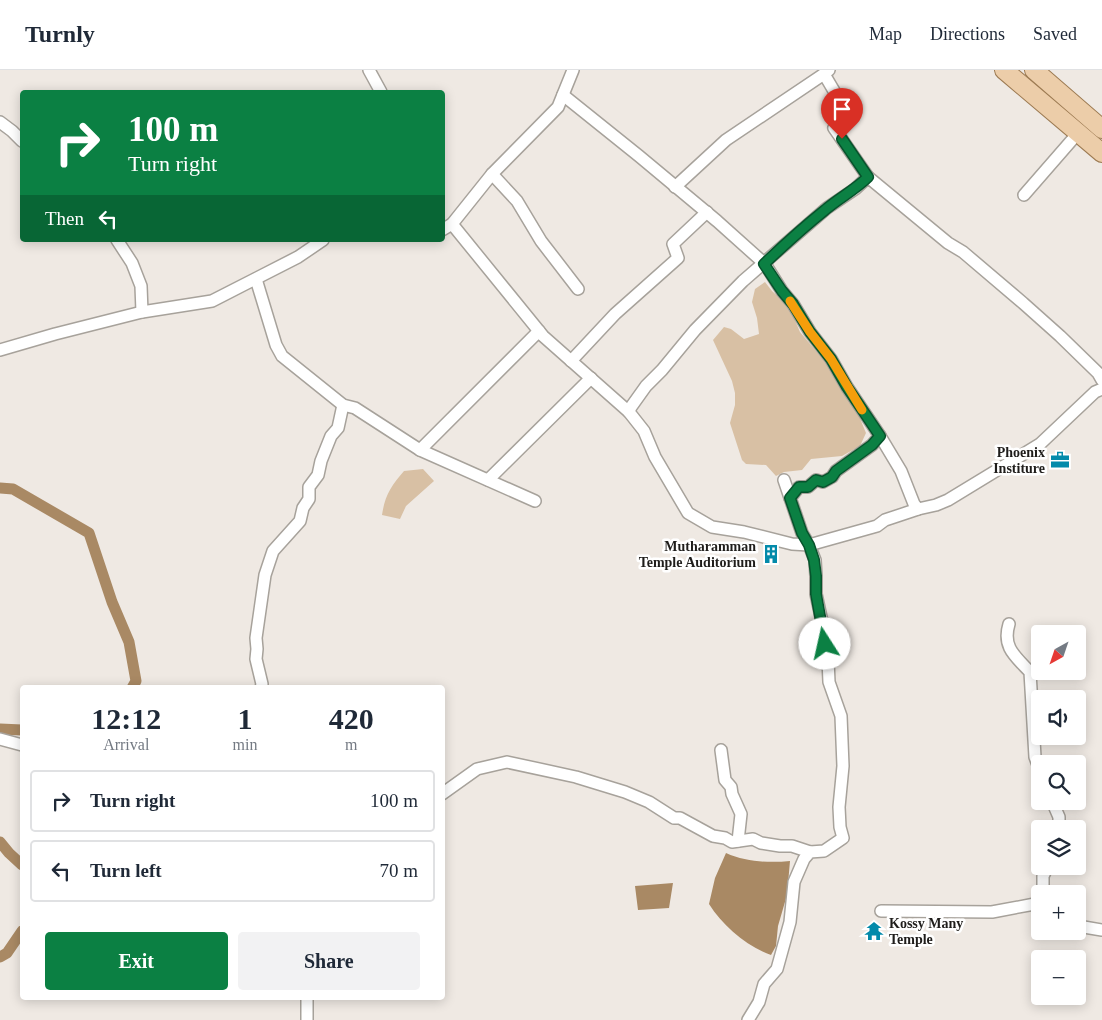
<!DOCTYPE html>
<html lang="en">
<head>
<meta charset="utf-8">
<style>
  body { margin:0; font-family:Georgia,serif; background:#f2f2f3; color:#1f2937; height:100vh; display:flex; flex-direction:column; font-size:19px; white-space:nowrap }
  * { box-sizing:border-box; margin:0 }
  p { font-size:16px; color:#747a83 }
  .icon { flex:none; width:28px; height:28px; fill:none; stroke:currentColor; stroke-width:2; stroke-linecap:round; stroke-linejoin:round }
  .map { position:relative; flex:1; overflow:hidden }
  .sheet { position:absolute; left:20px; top:615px; width:425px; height:315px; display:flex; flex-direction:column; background:#fff; border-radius:5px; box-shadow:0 2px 12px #0003 }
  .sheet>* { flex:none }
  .top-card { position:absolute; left:20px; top:20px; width:425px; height:152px; border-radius:5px; box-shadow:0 2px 12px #0003; background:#0b8043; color:#fff; overflow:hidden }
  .needle { width:32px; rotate:220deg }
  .buttons { position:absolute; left:1031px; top:555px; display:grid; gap:10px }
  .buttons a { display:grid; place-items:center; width:55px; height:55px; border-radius:5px; background:#fff; box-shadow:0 2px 12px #0003; font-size:25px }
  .pin { position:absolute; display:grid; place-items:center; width:42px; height:42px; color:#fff; margin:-51px -21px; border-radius:50% 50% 50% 0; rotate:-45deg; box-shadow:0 0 5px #0007 }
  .pin .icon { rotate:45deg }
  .me { position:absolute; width:55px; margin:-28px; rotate:350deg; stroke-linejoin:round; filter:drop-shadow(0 0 4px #0008) }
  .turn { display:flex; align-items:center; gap:18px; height:105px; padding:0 25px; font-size:22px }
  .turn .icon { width:65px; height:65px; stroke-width:2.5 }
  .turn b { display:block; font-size:35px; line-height:42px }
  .then { display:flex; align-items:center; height:48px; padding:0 25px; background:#0003; gap:10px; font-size:19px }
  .eta { display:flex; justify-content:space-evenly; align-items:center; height:85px; text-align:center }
  .eta b { font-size:30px; font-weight:700; line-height:35px }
  .cta { display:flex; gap:10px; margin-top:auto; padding:10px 25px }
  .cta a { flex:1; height:58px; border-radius:5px; background:#0b8043; color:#fff; font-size:20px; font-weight:700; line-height:58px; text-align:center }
  .cta a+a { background:#f2f2f3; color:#1f2937 }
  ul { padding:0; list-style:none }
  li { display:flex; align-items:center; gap:15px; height:62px; margin:0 10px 8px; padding:0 15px; border:2px solid #e0e1e3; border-radius:5px }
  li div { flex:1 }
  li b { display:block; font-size:19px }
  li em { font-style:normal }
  header { display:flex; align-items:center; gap:30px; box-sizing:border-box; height:70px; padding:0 25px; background:#fff; border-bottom:1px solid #e0e1e3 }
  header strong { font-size:24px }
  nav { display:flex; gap:28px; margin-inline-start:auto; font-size:18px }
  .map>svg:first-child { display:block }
  .green { fill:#d8c0a4 }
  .water { fill:#a98964 }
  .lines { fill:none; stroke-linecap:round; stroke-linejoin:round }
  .canal { stroke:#a98964; stroke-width:11 }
  .street-casing { stroke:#a7a29b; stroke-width:14 }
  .primary-casing { stroke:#9c7a52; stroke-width:20 }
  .street { stroke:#fff; stroke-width:11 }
  .primary { stroke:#eccda9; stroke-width:18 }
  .route-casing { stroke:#07532c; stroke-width:12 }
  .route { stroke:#0b8043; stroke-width:9 }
  .slow { stroke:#f59e0b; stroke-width:9 }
  .labels { text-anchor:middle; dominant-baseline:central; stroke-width:5; stroke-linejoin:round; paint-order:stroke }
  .poi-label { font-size:14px; font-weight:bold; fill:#1f1d1b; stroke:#fff; text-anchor:end }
</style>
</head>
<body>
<header>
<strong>Turnly</strong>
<nav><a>Map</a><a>Directions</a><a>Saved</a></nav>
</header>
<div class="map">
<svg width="1102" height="950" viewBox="0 0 1102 950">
  <rect width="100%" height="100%" fill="#efe9e3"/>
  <g class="green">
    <polygon points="765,212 772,221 784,232 794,248 800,262 827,294 859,346 866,363 860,376 842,386 811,389 802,400 784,402 776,406 766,395 746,394 742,390 730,353 735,335 735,323 732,311 713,270 724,257 731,259 744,269 759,264 757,248 752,232 755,219"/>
    <path d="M423,399L434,411L406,436L400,449L382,445C385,425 391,416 404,401Z"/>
  </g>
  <g class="water">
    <path d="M726,783C746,792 769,793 790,791L787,825L778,856L776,876L771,885C746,876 723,856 709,834L715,808Z"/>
    <polygon points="673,813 669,838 638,840 635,816"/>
  </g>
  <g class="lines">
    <g class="canal">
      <polyline points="0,418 13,419 89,463 112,532 129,572 136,611 132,618"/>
      <polyline points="0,659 22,660"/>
      <polyline points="0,772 9,783 22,795"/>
      <polyline points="0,887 7,883 22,861"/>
    </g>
    <g class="street-casing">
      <g id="street">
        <polyline points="369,0 381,22"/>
        <polyline points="829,0 824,4 847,43 834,58 868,107"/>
        <polyline points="563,25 639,86 717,151 765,194 782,221 793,234 810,262 831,289 847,317 880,366 901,401 914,434 918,439 936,435 948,430 1040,374 1095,322 1102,319"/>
        <polyline points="0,52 12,61 22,71"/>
        <polyline points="492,104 517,131 541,171 578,219"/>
        <polyline points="675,117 726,70 824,4"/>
        <polyline points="1024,125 1078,63"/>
        <polyline points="452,154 543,266 629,342"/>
        <polyline points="442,160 452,154 492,104 558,37 573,0"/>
        <polyline points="117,170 132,193 141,216 142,242"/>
        <polyline points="256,209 276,275 282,286 343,335 355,338 420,380 535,431"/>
        <polyline points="0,280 55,264 142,242 212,231 298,187 323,170"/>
        <polyline points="571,291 615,244 678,188 673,174 707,142"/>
        <polyline points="420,380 539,261"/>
        <polyline points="488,410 591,308"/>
        <polyline points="784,410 802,463 809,475 877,456 885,450 918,439"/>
        <polyline points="790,428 799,417 808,417 816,410 823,412 832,407 836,401 872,375 880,366"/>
        <path d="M1009,554C1002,577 1015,586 1030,602L1035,687L1040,700"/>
        <polyline points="261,618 262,614 256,589 257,579 256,568 265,505 273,481 300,451 303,438 309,429 309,417 318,405 321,391 331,366 338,358 343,335"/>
        <polyline points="0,669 22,675"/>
        <polyline points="721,680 725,710 731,717 732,724 741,744 738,771"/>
        <polyline points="442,724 477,699 507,692 576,707 625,722 649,732 674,748 680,748 713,766 725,768 732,772 753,769 761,773 780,776 792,776 810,782"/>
        <polyline points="1052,731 1059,747 1059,759"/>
        <polyline points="1043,824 1043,806 1048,796"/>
        <polyline points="881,841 992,842 1040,833"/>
        <polyline points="1078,856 1102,860"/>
        <polyline points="307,928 307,950"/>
        <polyline points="748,950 759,932 764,914 777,899 790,852 794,812 804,789 810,782 824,781 843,768 840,757 839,737 843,696 841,646 829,612 828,590 825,582 824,561 816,524 816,506 815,490 809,475 792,474 744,462 712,457 688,443 655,387 644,361 629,342 631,337 646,316 662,300 695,260 743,211 827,138 855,119 868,107 948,173 963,182 1023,233 1060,266 1098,303 1102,310"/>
      </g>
    </g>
    <g class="primary-casing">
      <g id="primary">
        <polyline points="1004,0 1102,83"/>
        <polyline points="1034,0 1102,59"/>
      </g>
    </g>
    <use href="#street" class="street"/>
    <use href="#primary" class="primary"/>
  </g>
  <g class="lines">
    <g class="route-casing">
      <path id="route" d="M825,574L816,524V506L814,490L809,475L802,463L790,428L799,417H808L816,410L823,412L832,407L836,401L872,375L880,366L847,317L831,289L810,262L793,234L782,221L764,194C784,175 804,157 825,140C839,128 855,120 868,107L842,69"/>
    </g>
    <use href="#route" class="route"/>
    <polyline class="slow" points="790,231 810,262 831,289 862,340"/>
  </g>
  <defs>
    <g id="office-bare" transform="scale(1.5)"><path d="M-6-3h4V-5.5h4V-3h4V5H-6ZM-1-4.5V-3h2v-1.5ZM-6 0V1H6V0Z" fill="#038aaa" stroke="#fff" stroke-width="2.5" paint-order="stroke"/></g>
    <g id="building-bare" transform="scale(1.5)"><path d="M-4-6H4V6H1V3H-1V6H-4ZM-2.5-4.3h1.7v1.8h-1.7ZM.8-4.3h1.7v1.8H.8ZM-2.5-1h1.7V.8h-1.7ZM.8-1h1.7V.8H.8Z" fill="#038aaa" stroke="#fff" stroke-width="2.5" paint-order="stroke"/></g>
    <g id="temple-bare" transform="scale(1.5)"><path d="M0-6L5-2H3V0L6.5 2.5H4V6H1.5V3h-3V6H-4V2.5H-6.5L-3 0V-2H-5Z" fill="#038aaa" stroke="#fff" stroke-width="2.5" paint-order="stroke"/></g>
  </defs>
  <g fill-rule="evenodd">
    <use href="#office-bare" x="1060" y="390"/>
    <use href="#building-bare" x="771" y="484"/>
    <use href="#temple-bare" x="874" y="861"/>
  </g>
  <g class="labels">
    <g class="poi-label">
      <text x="1045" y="382">Phoenix<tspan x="1045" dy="16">Institure</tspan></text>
      <text x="756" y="476">Mutharamman<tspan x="756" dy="16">Temple Auditorium</tspan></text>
      <text x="889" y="853" text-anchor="start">Kossy Many<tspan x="889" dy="16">Temple</tspan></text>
    </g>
  </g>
</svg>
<div class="buttons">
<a><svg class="needle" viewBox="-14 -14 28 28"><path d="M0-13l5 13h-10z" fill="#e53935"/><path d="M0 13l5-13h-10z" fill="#747a83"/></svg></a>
<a><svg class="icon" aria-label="sound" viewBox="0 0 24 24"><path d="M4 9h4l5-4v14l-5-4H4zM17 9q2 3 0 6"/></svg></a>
<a><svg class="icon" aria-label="search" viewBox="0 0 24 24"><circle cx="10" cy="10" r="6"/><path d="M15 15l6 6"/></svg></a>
<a><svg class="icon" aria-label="layers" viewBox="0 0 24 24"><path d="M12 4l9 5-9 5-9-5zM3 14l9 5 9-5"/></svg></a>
<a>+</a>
<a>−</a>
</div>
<div class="pin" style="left:842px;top:69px;background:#d93025"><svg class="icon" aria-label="arrive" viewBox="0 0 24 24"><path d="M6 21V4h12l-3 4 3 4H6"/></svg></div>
<svg class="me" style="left:825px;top:574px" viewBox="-20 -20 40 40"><circle r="19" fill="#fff"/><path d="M0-13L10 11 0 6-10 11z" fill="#0b8043"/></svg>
<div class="top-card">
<div class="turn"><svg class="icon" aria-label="right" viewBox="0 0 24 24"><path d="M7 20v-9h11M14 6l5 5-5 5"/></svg><div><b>100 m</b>Turn right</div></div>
<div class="then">Then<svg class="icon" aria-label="left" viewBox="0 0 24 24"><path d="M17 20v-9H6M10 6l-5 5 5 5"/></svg></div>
</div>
<section class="sheet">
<div class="eta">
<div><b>12:12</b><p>Arrival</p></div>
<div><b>1</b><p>min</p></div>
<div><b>420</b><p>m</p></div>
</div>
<ul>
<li><svg class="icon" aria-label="right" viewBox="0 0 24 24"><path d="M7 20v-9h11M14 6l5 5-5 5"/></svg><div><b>Turn right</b></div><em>100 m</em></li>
<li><svg class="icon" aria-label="left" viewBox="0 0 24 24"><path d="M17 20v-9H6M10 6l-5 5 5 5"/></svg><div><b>Turn left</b></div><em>70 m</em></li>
</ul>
<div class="cta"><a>Exit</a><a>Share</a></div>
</section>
</div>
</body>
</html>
